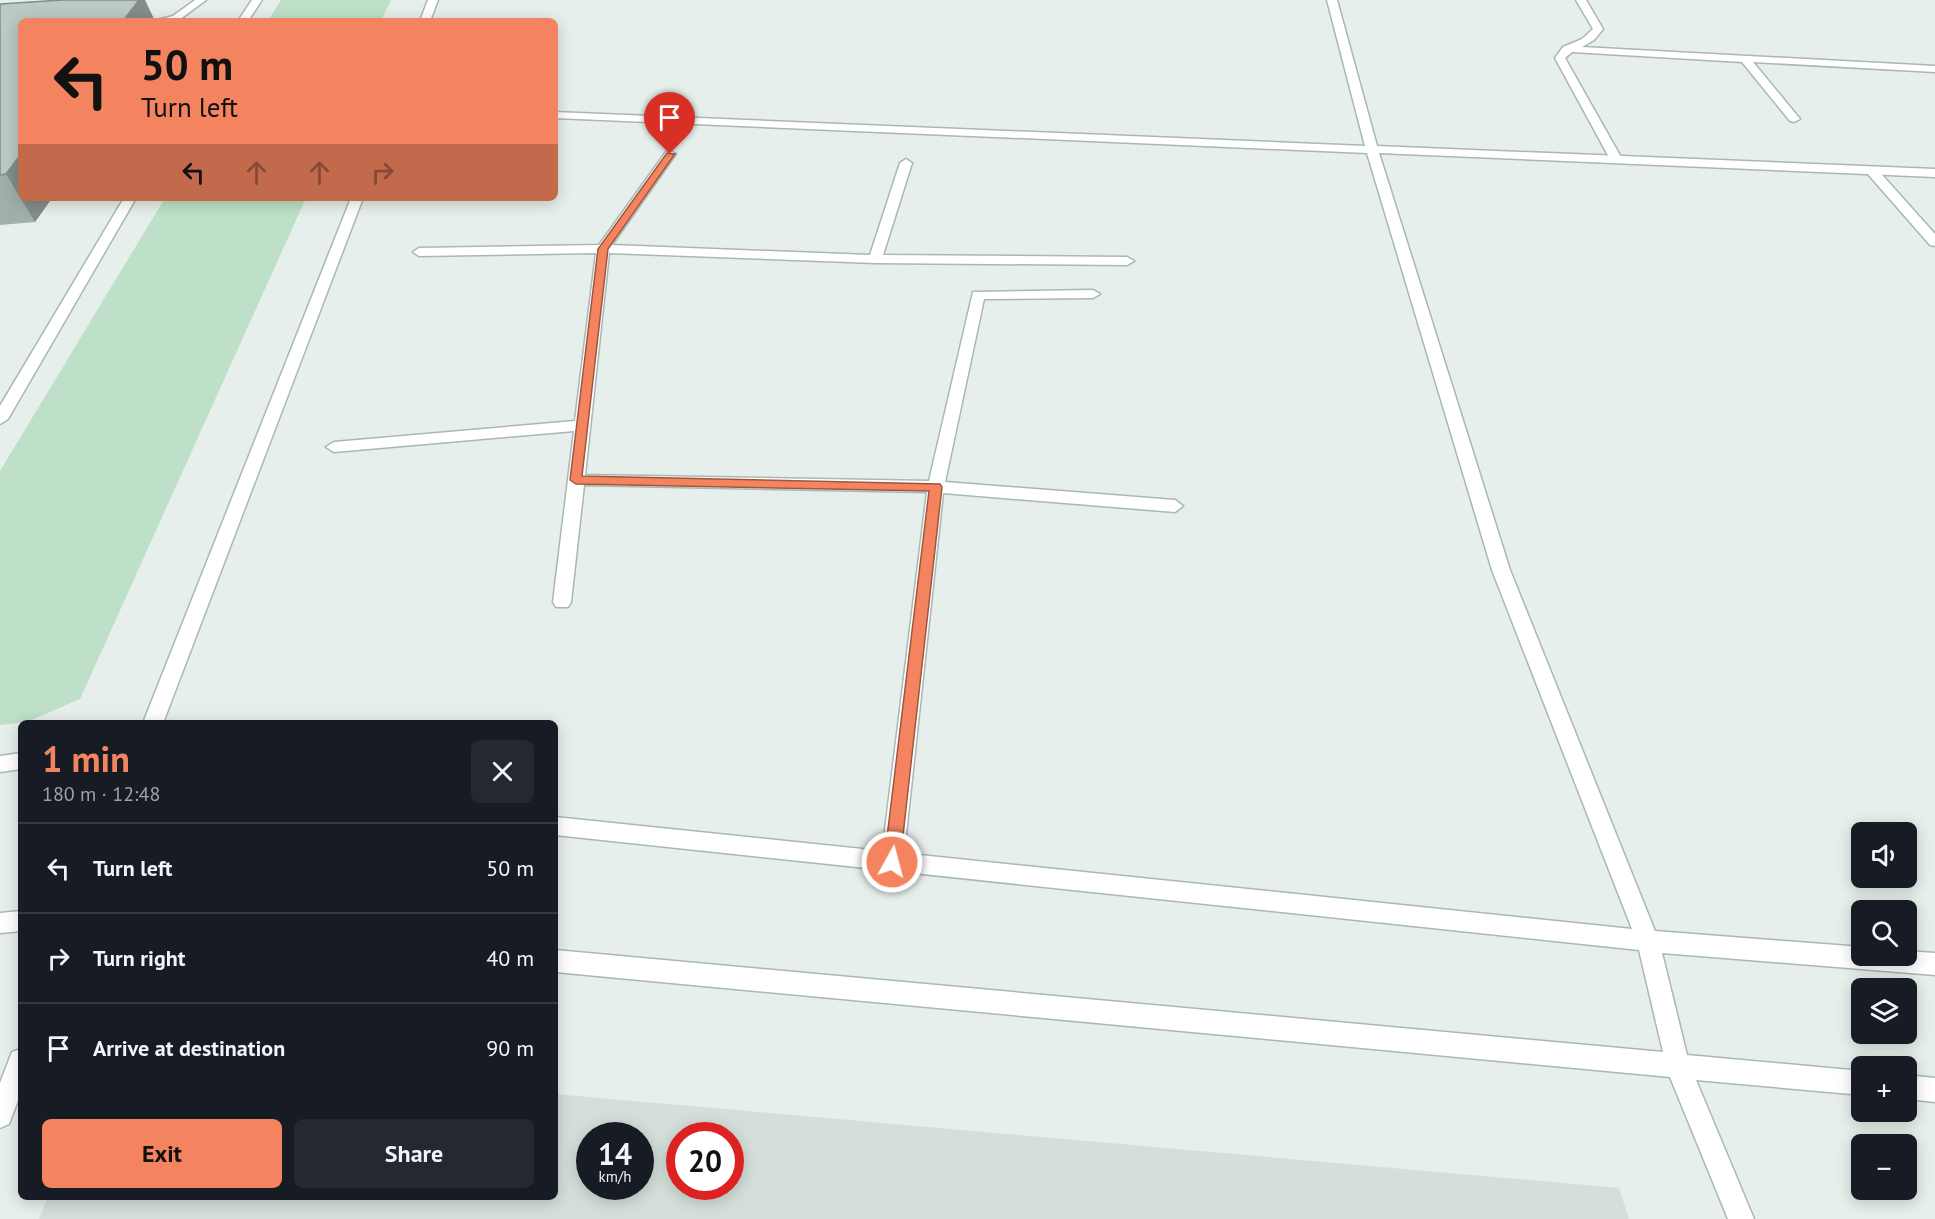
<!DOCTYPE html>
<html lang="en">
<head>
<meta charset="utf-8">
<style>
  body { margin:0; font-family:"PT Sans",sans-serif; background:#242831; color:#f1f3f6; height:100vh; display:flex; flex-direction:column; font-size:22px; white-space:nowrap }
  * { box-sizing:border-box; margin:0 }
  p { font-size:20px; color:#9ea1a6 }
  .icon { flex:none; width:33px; height:33px; fill:none; stroke:currentColor; stroke-width:2; stroke-linecap:round; stroke-linejoin:round }
  .map { position:relative; flex:1; overflow:hidden }
  .sheet { position:absolute; left:18px; top:720px; width:540px; height:480px; display:flex; flex-direction:column; background:#171b24; border-radius:9px; box-shadow:0 3px 15px #0003 }
  .sheet>* { flex:none }
  .guide { position:absolute; left:18px; top:18px; width:540px; height:183px; border-radius:9px; box-shadow:0 3px 15px #0003; background:#f4845f; color:#111; overflow:hidden }
  .controls { position:absolute; left:1851px; top:822px; display:grid; gap:12px }
  .controls a { display:grid; place-items:center; width:66px; height:66px; border-radius:9px; background:#171b24; box-shadow:0 3px 15px #0003; font-size:30px }
  .speed { position:absolute; left:576px; top:1122px; display:flex; gap:12px; font-size:30px; font-weight:700; text-align:center }
  .speed>* { display:grid; place-content:center; width:78px; height:78px; border-radius:50%; background:#171b24; box-shadow:0 3px 15px #0003; line-height:1 }
  .speed small { font-size:15px; font-weight:400 }
  .speed .limit { border:9px solid #d22; background:#fff; color:#111 }
  .pin { position:absolute; display:grid; place-items:center; width:51px; height:51px; color:#fff; margin:-62px -26px; border-radius:50% 50% 50% 0; rotate:-45deg; box-shadow:0 0 6px #0007 }
  .pin .icon { rotate:45deg }
  .me { position:absolute; width:66px; margin:-33px; rotate:7deg; stroke-linejoin:round; filter:drop-shadow(0 0 4px #0008) }
  .turn { display:flex; align-items:center; gap:21px; height:126px; padding:0 24px; font-size:27px }
  .turn .icon { width:78px; height:78px; stroke-width:2.5 }
  .turn b { display:block; font-size:42px; line-height:51px }
  .lanes { display:flex; align-items:center; height:57px; padding:0 24px; background:#0003; justify-content:center; gap:30px; direction:ltr }
  .lanes .off { opacity:.35 }
  .round { display:grid; place-items:center; flex:none; width:63px; height:63px; border-radius:9px; background:#242831 }
  .overview { display:flex; align-items:center; justify-content:space-between; height:102px; padding:0 24px }
  h1 { font-size:36px; font-weight:700; line-height:45px; color:#f4845f }
  .button { display:flex; gap:12px; margin-top:auto; padding:12px 24px }
  .button a { flex:1; height:69px; border-radius:9px; background:#f4845f; color:#111; font-size:24px; font-weight:700; line-height:69px; text-align:center }
  .button a+a { background:#242831; color:#f1f3f6 }
  ul { padding:0; list-style:none }
  li { display:flex; align-items:center; gap:18px; height:90px; padding:0 24px; border-top:2px solid #363941 }
  li div { flex:1 }
  li b { display:block; font-size:22px }
  li em { font-style:normal }
  .map>svg:first-child { display:block }
  .built { fill:#d4dfda; fill-rule:evenodd }
  .green { fill:#bfe0c8 }
  .lines { fill:none; stroke-linecap:round; stroke-linejoin:round }
  .service-casing { stroke:#a8b8b2; stroke-width:3 }
  .minor-casing { stroke:#a8b8b2; stroke-width:3 }
  .service { fill:#fff; fill-rule:evenodd }
  .minor { fill:#fff; fill-rule:evenodd }
  .wall { fill:#a1aea9 }
  .shaded-wall { fill:#838d89 }
  .building { fill:#bbcac4; stroke:#838d89; stroke-width:1.5 }
  .route { fill:#f4845f; stroke:#9f563e; stroke-width:1.5 }
</style>
</head>
<body>
<div class="map">
<svg width="1935" height="1219" viewBox="0 0 1935 1219">
  <rect width="100%" height="100%" fill="#e6efeb"/>
  <path class="built" d="M555,1094L1619,1188L1629,1219H39L48,1197H555ZM590,1136H640V1186H590ZM680,1136H730V1186H680Z"/>
  <g class="green">
    <polygon points="281,0 391,0 381,21 268,21"/>
    <polygon points="165,198 306,198 80,699 27,722 0,725 0,471"/>
  </g>
  <g class="lines">
    <g class="service-casing">
      <g id="service">
        <polygon points="195,0 206,0 179,20 153,21 173,16"/>
        <polygon points="1576,0 1586,0 1603,29 1594,40 1582,47 1935,66 1935,72 1753,62 1800,119 1794,122 1790,121 1742,62 1572,52 1565,58 1622,159 1616,162 1610,159 1555,58 1563,47 1582,39 1593,29"/>
        <polygon points="670,151 676,154 612,245 870,255 900,163 906,159 912,163 883,255 1127,257 1134,261 1127,265 875,263 609,253 585,475 929,481 973,292 1093,290 1100,294 1093,298 984,299 945,482 1175,500 1183,506 1175,512 943,493 903,862 900,869 892,871 884,869 881,862 927,492 584,485 571,602 568,607 556,607 553,602 574,431 334,452 326,447 334,442 575,421 596,253 419,256 413,252 419,248 599,245 666,152"/>
        <polygon points="1867,167 1875,167 1935,234 1935,246 1930,245 1867,173"/>
      </g>
    </g>
    <g class="minor-casing">
      <g id="minor">
        <polygon points="252,0 262,0 248,21 238,21"/>
        <polygon points="428,0 438,0 430,21 420,21"/>
        <polygon points="1327,0 1337,0 1377,146 1935,169 1935,177 1379,153 1510,570 1655,931 1862,947 1862,956 1906,956 1906,951 1935,953 1935,975 1662,953 1687,1055 1862,1071 1862,1095 1696,1080 1754,1219 1728,1219 1670,1077 555,972 555,950 1663,1052 1639,950 555,835 555,817 1632,929 1492,570 1367,153 555,118 555,112 1365,146"/>
        <polygon points="124,198 136,198 8,419 0,424 0,406"/>
        <polygon points="351,198 363,198 163,723 143,723"/>
        <polygon points="21,753 21,769 0,772 0,756"/>
        <polygon points="21,911 21,931 0,933 0,913"/>
        <polygon points="21,1049 21,1093 9,1124 0,1128 0,1083 12,1052"/>
        <polygon points="1906,1075 1935,1078 1935,1102 1906,1099"/>
      </g>
    </g>
    <use href="#service" class="service"/>
    <use href="#minor" class="minor"/>
  </g>
  <polygon class="wall" points="0,4 21,198 52,198 35,222 0,225"/>
  <g class="shaded-wall">
    <polygon points="139,0 145,0 155,21 123,21"/>
    <polygon points="21,154 21,198 52,198 35,222 6,174"/>
  </g>
  <polygon class="building" points="62,0 139,0 123,21 21,21 21,154 6,174 0,175 0,4"/>
  <polygon class="route" points="667,153 675,154 608,249 582,476 940,484 942,487 900,862 898,867 886,867 884,862 929,491 576,484 570,480 598,249"/>
</svg>
<div class="controls">
<a><svg class="icon" aria-label="sound" viewBox="0 0 24 24"><path d="M4 9h4l5-4v14l-5-4H4zM17 9q2 3 0 6"/></svg></a>
<a><svg class="icon" aria-label="search" viewBox="0 0 24 24"><circle cx="10" cy="10" r="6"/><path d="M15 15l6 6"/></svg></a>
<a><svg class="icon" aria-label="layers" viewBox="0 0 24 24"><path d="M12 4l9 5-9 5-9-5zM3 14l9 5 9-5"/></svg></a>
<a>+</a>
<a>−</a>
</div>
<div class="speed"><div>14<small>km/h</small></div><div class="limit">20</div></div>
<div class="pin" style="left:670px;top:154px;background:#d93025"><svg class="icon" aria-label="arrive" viewBox="0 0 24 24"><path d="M6 21V4h12l-3 4 3 4H6"/></svg></div>
<svg class="me" style="left:892px;top:862px" viewBox="-20 -20 40 40"><circle r="17" fill="#f4845f" stroke="#fff" stroke-width="3"/><path d="M0-11L8 9 0 5-8 9z" fill="#fff"/></svg>
<div class="guide">
<div class="turn"><svg class="icon" aria-label="left" viewBox="0 0 24 24"><path d="M17 20v-9H6M10 6l-5 5 5 5"/></svg><div><b>50 m</b>Turn left</div></div>
<div class="lanes"><svg class="icon" aria-label="left" viewBox="0 0 24 24"><path d="M17 20v-9H6M10 6l-5 5 5 5"/></svg><svg class="icon off" aria-label="ahead" viewBox="0 0 24 24"><path d="M12 20V5M6 11l6-6 6 6"/></svg><svg class="icon off" aria-label="ahead" viewBox="0 0 24 24"><path d="M12 20V5M6 11l6-6 6 6"/></svg><svg class="icon off" aria-label="right" viewBox="0 0 24 24"><path d="M7 20v-9h11M14 6l5 5-5 5"/></svg></div>
</div>
<section class="sheet">
<div class="overview"><div><h1>1 min</h1><p>180 m · 12:48</p></div><a class="round"><svg class="icon" aria-label="close" viewBox="0 0 24 24"><path d="M6 6l12 12M18 6L6 18"/></svg></a></div>
<ul>
<li><svg class="icon" aria-label="left" viewBox="0 0 24 24"><path d="M17 20v-9H6M10 6l-5 5 5 5"/></svg><div><b>Turn left</b></div><em>50 m</em></li>
<li><svg class="icon" aria-label="right" viewBox="0 0 24 24"><path d="M7 20v-9h11M14 6l5 5-5 5"/></svg><div><b>Turn right</b></div><em>40 m</em></li>
<li><svg class="icon" aria-label="arrive" viewBox="0 0 24 24"><path d="M6 21V4h12l-3 4 3 4H6"/></svg><div><b>Arrive at destination</b></div><em>90 m</em></li>
</ul>
<div class="button"><a>Exit</a><a>Share</a></div>
</section>
</div>
</body>
</html>
